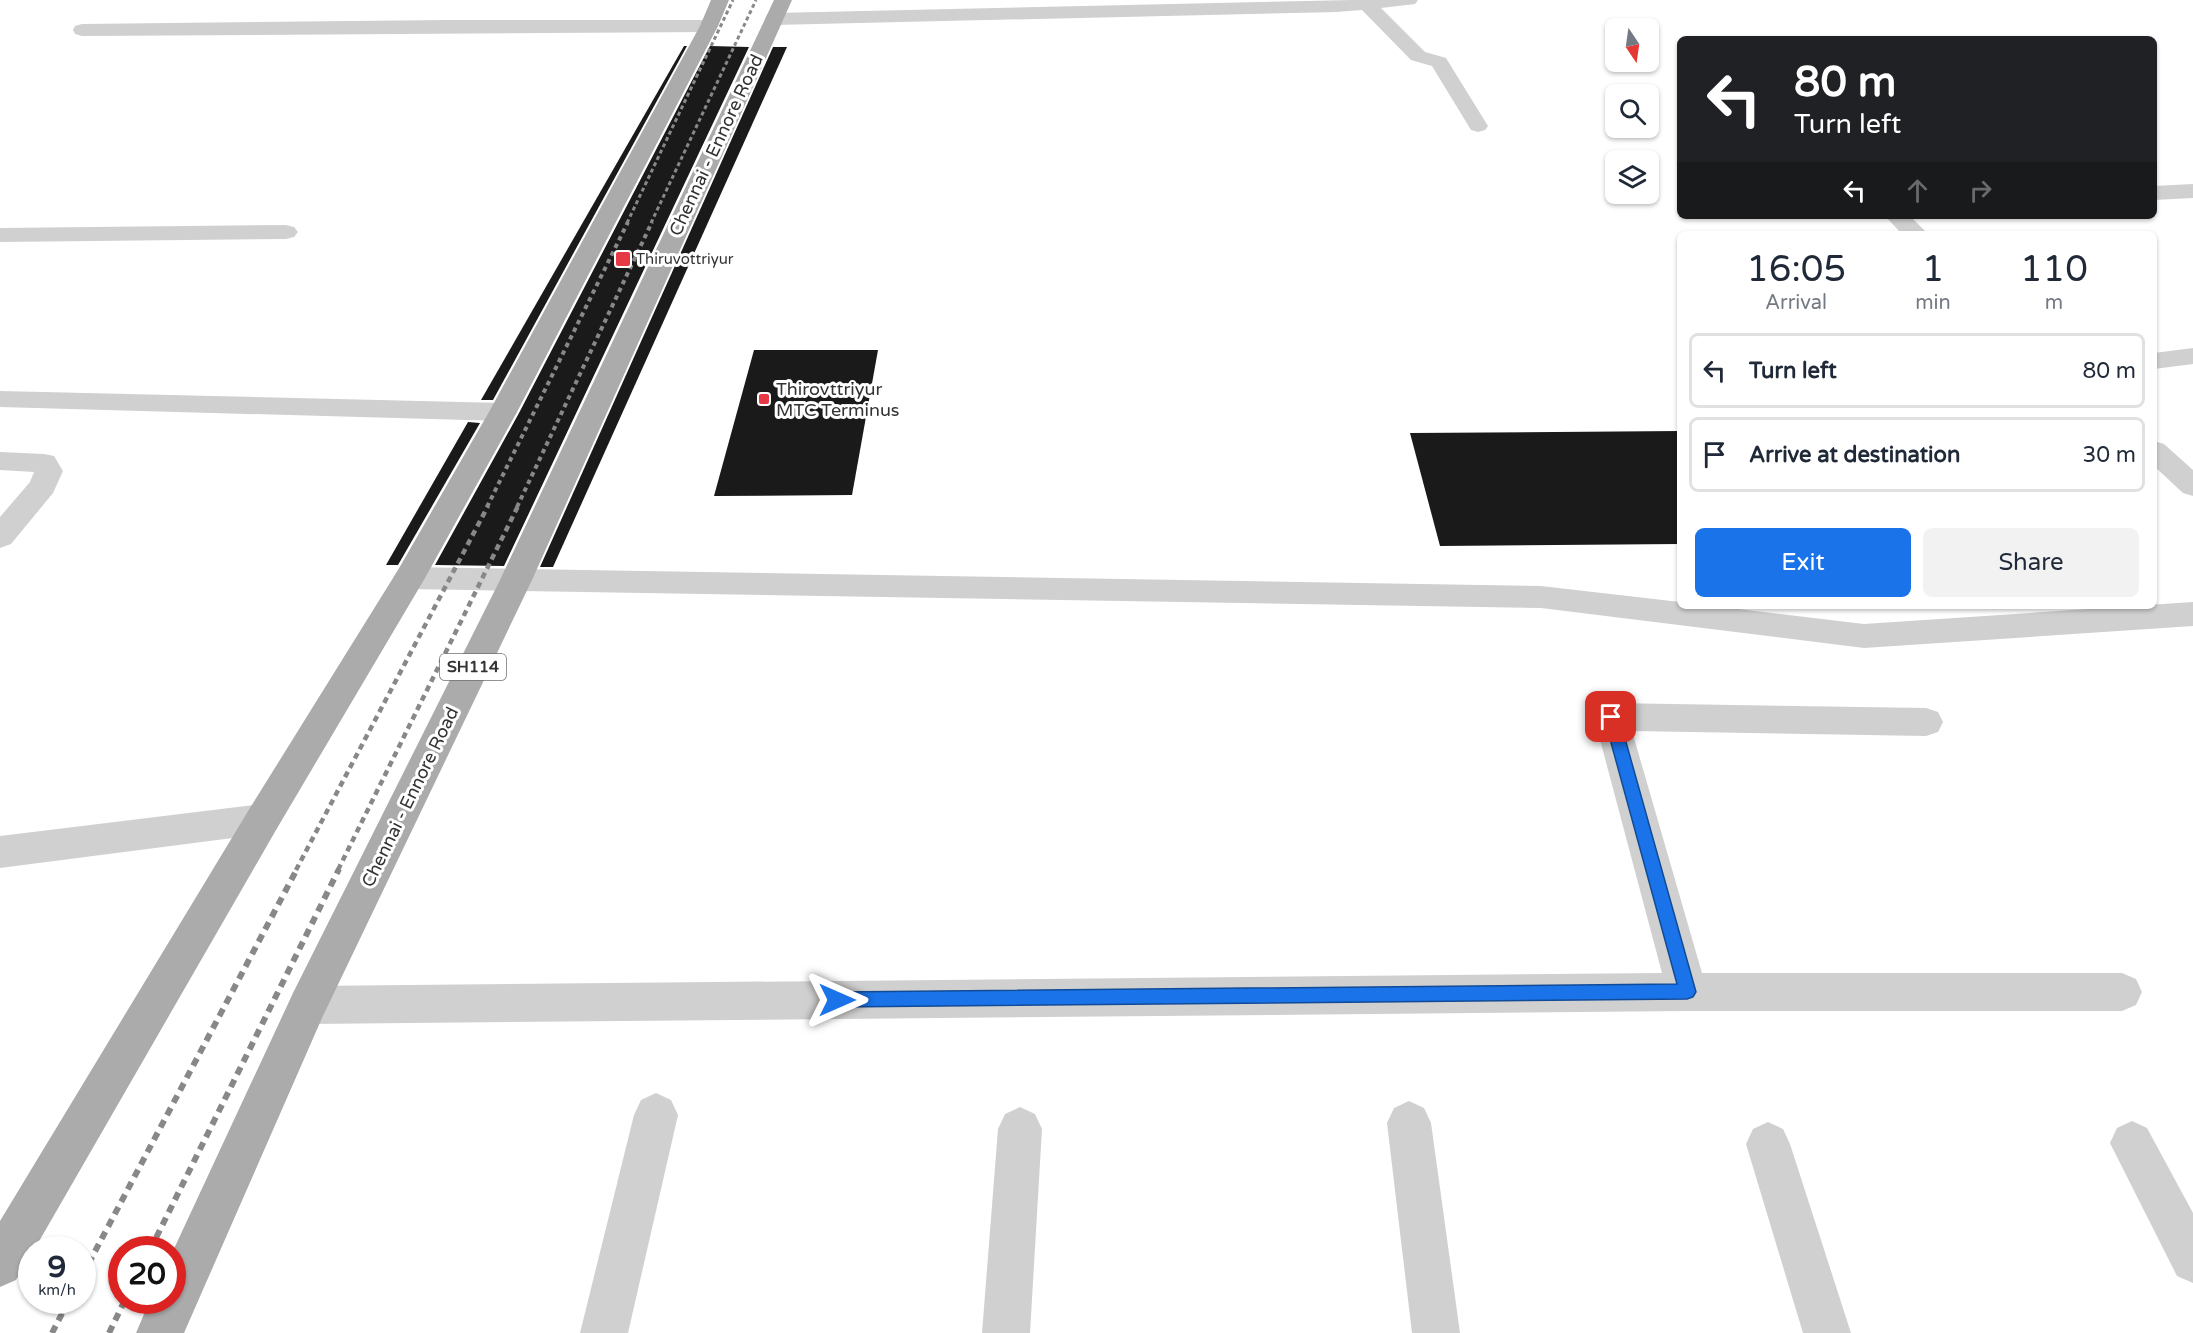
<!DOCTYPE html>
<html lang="en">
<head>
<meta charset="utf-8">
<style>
  body { margin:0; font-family:"Varela Round",sans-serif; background:#f2f2f3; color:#1f2937; height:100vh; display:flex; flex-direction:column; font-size:22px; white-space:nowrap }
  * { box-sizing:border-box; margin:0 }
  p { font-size:20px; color:#747a83 }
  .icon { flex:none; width:33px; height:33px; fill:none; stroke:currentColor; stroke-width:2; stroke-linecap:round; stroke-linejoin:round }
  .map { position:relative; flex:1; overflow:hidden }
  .side { position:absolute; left:1677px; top:231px; width:480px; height:378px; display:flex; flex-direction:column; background:#fff; border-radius:9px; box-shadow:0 2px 4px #0004 }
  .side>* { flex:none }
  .top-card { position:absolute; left:1677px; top:36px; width:480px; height:183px; border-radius:9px; box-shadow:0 2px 4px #0004; background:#202124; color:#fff; overflow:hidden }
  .needle { width:39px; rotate:167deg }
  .tools { position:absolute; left:1605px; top:18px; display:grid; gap:12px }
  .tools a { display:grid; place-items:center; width:54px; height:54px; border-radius:9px; background:#fff; box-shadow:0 2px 4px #0004; font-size:30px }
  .speed { position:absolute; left:18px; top:1236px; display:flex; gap:12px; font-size:30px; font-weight:700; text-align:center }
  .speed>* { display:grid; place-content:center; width:78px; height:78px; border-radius:50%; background:#fff; box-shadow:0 2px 4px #0004; line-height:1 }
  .speed small { font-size:15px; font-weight:400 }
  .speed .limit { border:9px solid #d22; background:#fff; color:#111 }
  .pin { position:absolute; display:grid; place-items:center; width:51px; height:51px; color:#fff; margin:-26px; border-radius:12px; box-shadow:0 3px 9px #0006 }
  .me { position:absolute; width:66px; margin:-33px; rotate:90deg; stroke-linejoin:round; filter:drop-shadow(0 0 4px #0008) }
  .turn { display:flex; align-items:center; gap:21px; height:126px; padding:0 18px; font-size:27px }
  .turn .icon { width:78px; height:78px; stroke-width:2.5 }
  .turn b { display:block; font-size:42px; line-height:51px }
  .lanes { display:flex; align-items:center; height:57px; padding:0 18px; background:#0003; justify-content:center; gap:30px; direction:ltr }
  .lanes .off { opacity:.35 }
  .eta { display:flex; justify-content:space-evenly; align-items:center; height:102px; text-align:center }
  .eta b { font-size:36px; font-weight:600; line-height:42px }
  .primary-button { display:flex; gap:12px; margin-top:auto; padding:12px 18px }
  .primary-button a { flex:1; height:69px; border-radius:9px; background:#1a73e8; color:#fff; font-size:24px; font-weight:600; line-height:69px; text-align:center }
  .primary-button a+a { background:#f2f2f3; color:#1f2937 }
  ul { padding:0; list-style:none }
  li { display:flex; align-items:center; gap:18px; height:75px; margin:0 12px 9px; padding:0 6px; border:3px solid #e0e1e3; border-radius:9px }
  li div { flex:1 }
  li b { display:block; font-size:22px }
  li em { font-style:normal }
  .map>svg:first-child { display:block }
  .building { fill:#1a1a1a }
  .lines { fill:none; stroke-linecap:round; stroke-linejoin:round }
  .minor { fill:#d0d0d0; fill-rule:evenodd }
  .major { fill:#ababab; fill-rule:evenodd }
  .rail-far3 { stroke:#888; stroke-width:3; stroke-dasharray:4 3; stroke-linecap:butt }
  .rail-far2 { stroke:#888; stroke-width:4; stroke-dasharray:4.5 4; stroke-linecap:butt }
  .rail-far1 { stroke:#888; stroke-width:4.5; stroke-dasharray:6 4.5; stroke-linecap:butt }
  .rail { stroke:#888; stroke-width:6; stroke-dasharray:8 6; stroke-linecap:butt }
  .route { fill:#1a73e8; stroke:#114b97; stroke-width:1.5 }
  .poi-dot { fill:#e63946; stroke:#fff; stroke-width:2 }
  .labels { text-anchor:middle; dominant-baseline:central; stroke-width:6; stroke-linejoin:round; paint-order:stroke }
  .far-poi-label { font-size:15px; fill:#333; stroke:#fff; text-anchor:start }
  .shield { fill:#fff; stroke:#707070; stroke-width:1.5 }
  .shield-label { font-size:16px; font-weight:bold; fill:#333 }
  .street-label { font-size:18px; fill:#333; stroke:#fff }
  .poi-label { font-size:18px; fill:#333; stroke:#fff; text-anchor:start }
</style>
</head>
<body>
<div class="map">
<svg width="2193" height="1333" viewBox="0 0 2193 1333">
  <rect width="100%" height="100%" fill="#fff"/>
  <g class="building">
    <polygon points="684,46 687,46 493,400 481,400"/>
    <polygon points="710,46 749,47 504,566 435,565 519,413"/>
    <polygon points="773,47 787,47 553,567 540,567"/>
    <polygon points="754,350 878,350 852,495 714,496"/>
    <polygon points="468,422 480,423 398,565 386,565"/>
    <polygon points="1680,431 1680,544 1440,546 1410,433"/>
  </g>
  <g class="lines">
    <g class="minor">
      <polygon points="1352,0 1418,0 1415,4 1381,8 1425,52 1446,58 1488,126 1485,130 1478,132 1471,130 1432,66 1411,60 1362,10 1336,12 774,25 767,23 765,19 767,15 774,13"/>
      <polygon points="447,20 709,20 716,22 718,26 716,30 709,32 82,36 75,34 73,30 75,26 82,24"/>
      <polygon points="2193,184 2193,198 2154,200 2154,186"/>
      <polygon points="1885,216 1910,216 1928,234 1902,234"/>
      <polygon points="286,225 294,227 298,232 294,237 286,239 0,242 0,228"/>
      <polygon points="2193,348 2193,364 2154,369 2154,353"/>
      <polygon points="0,391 503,403 513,406 517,412 513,418 503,421 0,407"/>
      <polygon points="2154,441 2164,444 2193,470 2193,496 2183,493 2154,466"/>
      <polygon points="0,452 44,454 54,456 63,471 53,493 11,544 0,548 0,517 30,482 34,472 0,470"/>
      <polygon points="409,567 1541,586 1680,602 1680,606 1713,606 1864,624 2193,602 2193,626 1864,648 1541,608 409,589 398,586 393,578 398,570"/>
      <polygon points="1611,703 1926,708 1938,712 1943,722 1938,732 1926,736 1632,731 1702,973 2122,973 2136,979 2142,992 2136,1005 2122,1011 1687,1011 308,1024 294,1019 288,1005 294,991 308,986 1662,973 1594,717 1599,707"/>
      <polygon points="263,804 276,808 281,819 276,830 263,834 0,868 0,836"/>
      <polygon points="656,1093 671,1100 678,1115 628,1333 580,1333 634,1115 641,1100"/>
      <polygon points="1409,1101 1424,1108 1431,1123 1460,1333 1412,1333 1387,1123 1394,1108"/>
      <polygon points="1020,1107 1035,1114 1042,1129 1030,1333 982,1333 998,1129 1005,1114"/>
      <polygon points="2132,1121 2147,1128 2193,1213 2193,1283 2177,1276 2110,1143 2117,1128"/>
      <polygon points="1768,1122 1783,1129 1790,1144 1851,1333 1803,1333 1746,1144 1753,1129"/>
    </g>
    <g class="major">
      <polygon points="711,0 729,0 718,26 517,412 425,578 276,830 34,1250 32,1250 32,1254 16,1280 0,1287 0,1221 250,808 398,570 489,412 700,26"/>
      <polygon points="774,0 792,0 532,580 322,1018 184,1333 136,1333 150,1300 172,1300 172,1253 294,991 500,580"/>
    </g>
    <g class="rail-far3">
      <polyline points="627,223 733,0"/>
      <polyline points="651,223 756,0"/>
    </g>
    <g class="rail-far2">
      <polyline points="487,507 628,222"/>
      <polyline points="517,507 652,222"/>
    </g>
    <g class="rail-far1">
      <polyline points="296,870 488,506"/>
      <polyline points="338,870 518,506"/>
    </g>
    <g class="rail">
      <polyline points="150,1250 339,869"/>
      <polyline points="82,1276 297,869"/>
      <polyline points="52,1333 69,1300"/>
      <polyline points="109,1333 125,1300"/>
    </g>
  </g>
  <polygon class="route" points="1611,711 1616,713 1619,717 1696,992 1693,997 1687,999 837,1007 831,1005 829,1000 831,994 837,992 1677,984 1604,717 1606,713"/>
  <g class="poi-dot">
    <rect x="615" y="251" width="16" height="16" rx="3"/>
    <rect x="758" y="393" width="12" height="12" rx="3"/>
  </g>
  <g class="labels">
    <g class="far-poi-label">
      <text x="636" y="259">Thiruvottriyur</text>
    </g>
    <rect class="shield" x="440" y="654" width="66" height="26" rx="4.5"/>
    <g class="shield-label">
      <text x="473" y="667">SH114</text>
    </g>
    <g class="street-label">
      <text transform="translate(716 145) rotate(-65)">Chennai - Ennore Road</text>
      <text transform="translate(410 797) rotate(-64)">Chennai - Ennore Road</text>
    </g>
    <g class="poi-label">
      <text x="776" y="389">Thirovttriyur<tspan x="776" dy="21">MTC Terminus</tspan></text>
    </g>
  </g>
</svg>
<div class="tools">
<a><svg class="needle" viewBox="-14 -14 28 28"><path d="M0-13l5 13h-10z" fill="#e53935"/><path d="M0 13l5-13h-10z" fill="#747a83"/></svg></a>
<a><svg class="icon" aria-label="search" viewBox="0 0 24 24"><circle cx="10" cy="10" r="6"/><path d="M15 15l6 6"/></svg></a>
<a><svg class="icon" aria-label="layers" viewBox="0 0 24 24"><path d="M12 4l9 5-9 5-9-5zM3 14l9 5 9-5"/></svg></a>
</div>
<div class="speed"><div>9<small>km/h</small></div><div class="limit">20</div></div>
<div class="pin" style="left:1611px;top:717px;background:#d93025"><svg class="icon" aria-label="arrive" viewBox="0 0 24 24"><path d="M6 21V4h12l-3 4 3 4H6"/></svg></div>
<svg class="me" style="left:837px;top:1000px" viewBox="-20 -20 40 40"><path d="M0-17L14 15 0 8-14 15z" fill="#1a73e8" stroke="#fff" stroke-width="4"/></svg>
<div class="top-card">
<div class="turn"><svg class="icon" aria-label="left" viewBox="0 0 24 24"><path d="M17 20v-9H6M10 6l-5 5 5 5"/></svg><div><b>80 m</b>Turn left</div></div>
<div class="lanes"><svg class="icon" aria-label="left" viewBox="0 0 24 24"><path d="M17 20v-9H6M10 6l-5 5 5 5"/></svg><svg class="icon off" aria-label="ahead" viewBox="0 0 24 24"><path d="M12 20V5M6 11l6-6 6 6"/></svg><svg class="icon off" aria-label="right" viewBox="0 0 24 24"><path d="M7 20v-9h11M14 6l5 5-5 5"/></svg></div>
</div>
<section class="side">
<div class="eta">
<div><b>16:05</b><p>Arrival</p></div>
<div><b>1</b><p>min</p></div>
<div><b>110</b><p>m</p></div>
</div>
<ul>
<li><svg class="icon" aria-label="left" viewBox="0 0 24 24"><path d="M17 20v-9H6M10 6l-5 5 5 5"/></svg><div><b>Turn left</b></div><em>80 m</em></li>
<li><svg class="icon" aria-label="arrive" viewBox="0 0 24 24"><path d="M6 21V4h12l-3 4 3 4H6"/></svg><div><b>Arrive at destination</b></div><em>30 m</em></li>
</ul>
<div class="primary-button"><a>Exit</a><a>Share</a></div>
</section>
</div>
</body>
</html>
